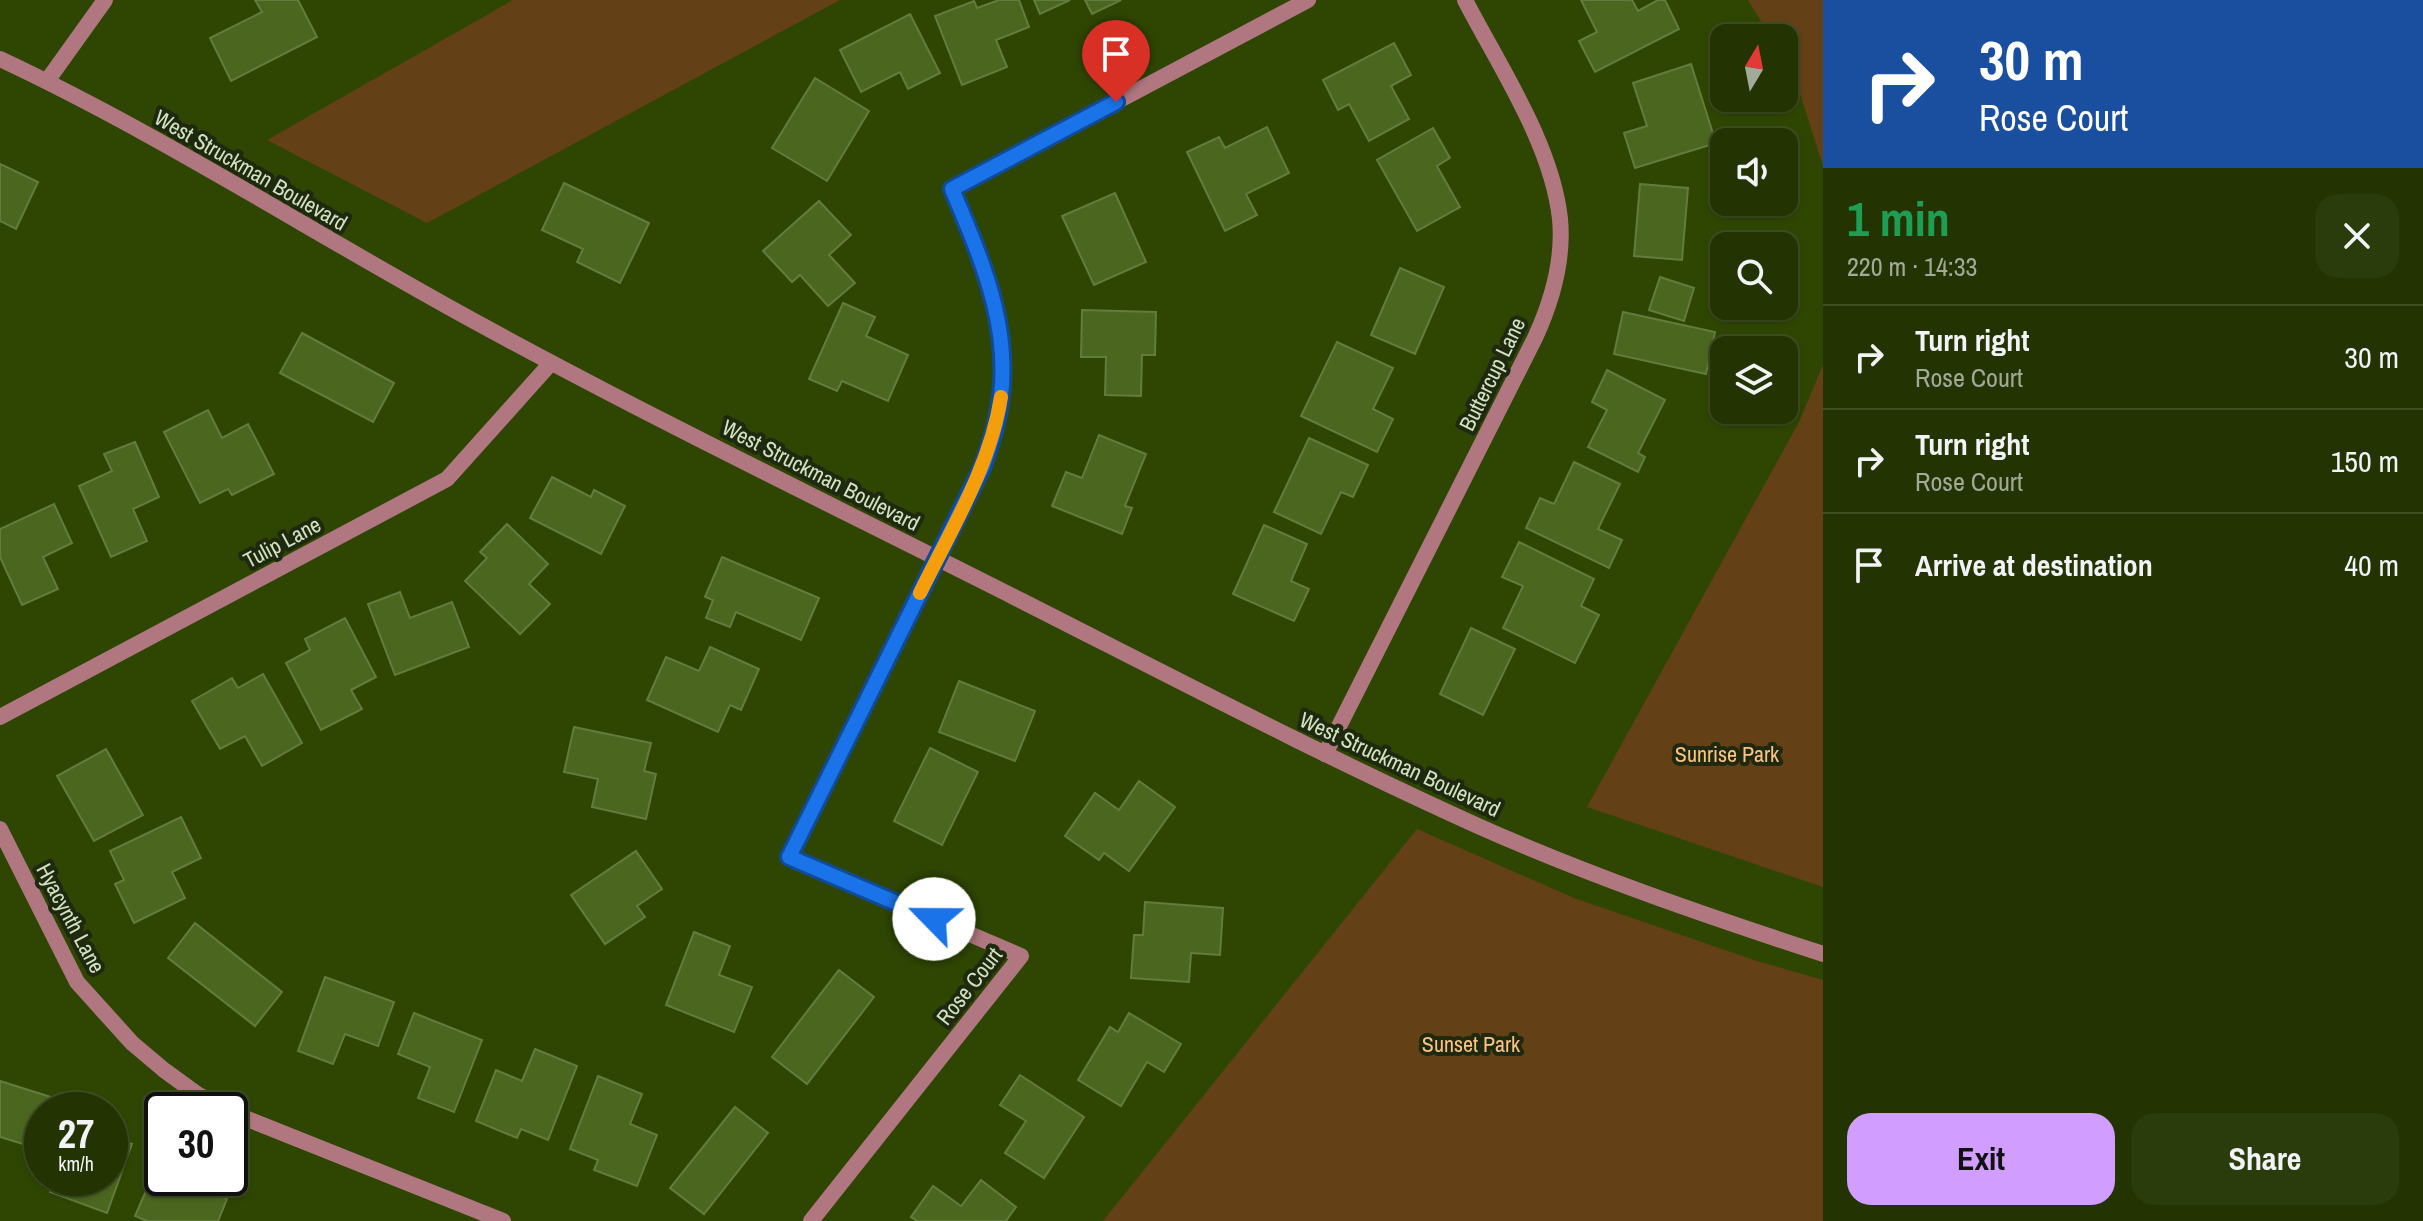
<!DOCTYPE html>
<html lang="en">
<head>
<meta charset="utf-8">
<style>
  body { margin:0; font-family:"Archivo Narrow",sans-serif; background:#2b3c0c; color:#f1f3f6; height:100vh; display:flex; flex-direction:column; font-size:30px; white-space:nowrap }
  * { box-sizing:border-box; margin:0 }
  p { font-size:26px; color:#a3aa99 }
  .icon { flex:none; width:44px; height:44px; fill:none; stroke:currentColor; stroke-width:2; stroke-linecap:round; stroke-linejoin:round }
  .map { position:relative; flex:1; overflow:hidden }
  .sheet { display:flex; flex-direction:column; background:#233402; width:600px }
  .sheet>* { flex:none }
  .hud { background:#1a4fa0; color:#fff; overflow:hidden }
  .needle { width:52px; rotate:10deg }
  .tools { position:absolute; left:1710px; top:24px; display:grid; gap:16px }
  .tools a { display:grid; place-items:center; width:88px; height:88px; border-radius:16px; background:#233402; box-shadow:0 2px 6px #0004,0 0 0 2px #404f24; font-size:40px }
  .speed { position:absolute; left:24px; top:1092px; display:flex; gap:16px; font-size:40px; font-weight:700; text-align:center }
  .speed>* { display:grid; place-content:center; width:104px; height:104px; border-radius:50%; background:#233402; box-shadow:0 2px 6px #0004,0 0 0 2px #404f24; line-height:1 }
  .speed small { font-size:20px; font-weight:400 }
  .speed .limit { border:4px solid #111; border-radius:12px; background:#fff; color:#111 }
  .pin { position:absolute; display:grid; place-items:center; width:68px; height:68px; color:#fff; margin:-82px -34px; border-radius:50% 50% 50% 0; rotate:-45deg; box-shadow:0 0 8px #0007 }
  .pin .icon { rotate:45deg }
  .me { position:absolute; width:88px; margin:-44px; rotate:293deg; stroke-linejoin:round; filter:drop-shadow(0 0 6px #0008) }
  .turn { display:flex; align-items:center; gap:28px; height:168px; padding:0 24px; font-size:36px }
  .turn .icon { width:104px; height:104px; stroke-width:2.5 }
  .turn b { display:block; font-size:56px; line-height:68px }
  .round { display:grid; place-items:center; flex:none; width:84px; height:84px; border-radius:24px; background:#2b3c0c }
  .summary { display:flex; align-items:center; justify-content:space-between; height:136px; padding:0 24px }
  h1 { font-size:48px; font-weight:700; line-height:60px; color:#1e9e55 }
  .action { display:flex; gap:16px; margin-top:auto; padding:16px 24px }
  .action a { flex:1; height:92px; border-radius:24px; background:#d19dfe; color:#111; font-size:32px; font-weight:700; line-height:92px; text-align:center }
  .action a+a { background:#2b3c0c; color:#f1f3f6 }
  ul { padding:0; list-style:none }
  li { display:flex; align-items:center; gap:24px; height:104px; padding:0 24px; border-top:2px solid #404f24 }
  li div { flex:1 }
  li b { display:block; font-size:30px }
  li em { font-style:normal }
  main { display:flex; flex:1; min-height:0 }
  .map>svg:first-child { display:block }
  .green { fill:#634016 }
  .building { fill:#4b671f; stroke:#627c3f; stroke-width:2 }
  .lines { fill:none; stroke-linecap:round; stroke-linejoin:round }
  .street { stroke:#b17781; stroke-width:16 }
  .route-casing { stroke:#114b97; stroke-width:20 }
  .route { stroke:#1a73e8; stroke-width:14 }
  .slow { stroke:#f59e0b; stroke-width:14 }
  .labels { text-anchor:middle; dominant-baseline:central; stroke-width:8; stroke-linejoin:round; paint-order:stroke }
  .street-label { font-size:22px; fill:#d3e2c2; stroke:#1e290f }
  .park-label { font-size:22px; fill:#ffc381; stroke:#1e290f }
</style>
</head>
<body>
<main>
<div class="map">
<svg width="1823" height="1221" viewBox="0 0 1823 1221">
  <rect width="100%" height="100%" fill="#2f4603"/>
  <g class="green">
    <polygon points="513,0 840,0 427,223 267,140"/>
    <polygon points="1748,0 1823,0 1823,166 1795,78 1784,60 1784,38 1771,38"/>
    <polygon points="1823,365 1823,887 1587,807 1799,422"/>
    <polygon points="1417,829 1574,898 1757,961 1823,980 1823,1221 1103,1221"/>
  </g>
  <g class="building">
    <polygon points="255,0 298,0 317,37 231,81 210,38 262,12"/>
    <polygon points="999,0 1019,0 1029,27 996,40 1007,67 962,85 935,16 974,1 977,8"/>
    <polygon points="1034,0 1070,0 1040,14"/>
    <polygon points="1085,0 1121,0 1092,14"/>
    <polygon points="1581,0 1632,0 1638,11 1658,0 1665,0 1679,29 1595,72 1579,41 1597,32"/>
    <polygon points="910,14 940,73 908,89 900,72 861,92 840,50"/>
    <polygon points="1394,43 1411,75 1391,86 1409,119 1369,141 1349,104 1338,110 1323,80"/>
    <polygon points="1691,64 1716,143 1635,168 1624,133 1647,126 1633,83"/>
    <polygon points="815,78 869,111 827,181 772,148"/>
    <polygon points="1267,127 1289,173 1246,194 1257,215 1225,231 1187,152 1219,137 1225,148"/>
    <polygon points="1433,128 1450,158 1437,166 1460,207 1417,231 1377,160"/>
    <polygon points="0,164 38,182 16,229 0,221"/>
    <polygon points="564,183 649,223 620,283 577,262 583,249 542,230"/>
    <polygon points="1640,184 1688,188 1682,260 1634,256"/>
    <polygon points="1115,193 1146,262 1094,285 1062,216"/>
    <polygon points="819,201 851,235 829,255 855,283 828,306 800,275 792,282 763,251"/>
    <polygon points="1400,268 1444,287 1415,354 1371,335"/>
    <polygon points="1660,277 1694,288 1684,321 1649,310"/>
    <polygon points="843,303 875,317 866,336 908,355 888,401 842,381 837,391 809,379"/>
    <polygon points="1082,310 1156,312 1155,355 1142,355 1141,396 1105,395 1106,357 1081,357"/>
    <polygon points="1623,312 1715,332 1706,374 1614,354"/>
    <polygon points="302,333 394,383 373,422 280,373"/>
    <polygon points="1337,342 1393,368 1373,409 1393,419 1377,452 1301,416"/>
    <polygon points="1607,370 1665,400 1638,453 1645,457 1638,472 1588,447 1607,410 1592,402"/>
    <polygon points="208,410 222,438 248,424 274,474 232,495 228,489 200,503 164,432"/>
    <polygon points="1099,435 1146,454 1125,506 1132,508 1122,534 1052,506 1066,472 1082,478"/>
    <polygon points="1309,438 1368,465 1353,497 1341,492 1321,534 1274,512"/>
    <polygon points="135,442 159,497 133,509 147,541 111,557 79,486 112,471 104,454"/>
    <polygon points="1574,462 1620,484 1598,529 1622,540 1609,568 1526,528 1540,498 1554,504"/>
    <polygon points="552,477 591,497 594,490 625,506 601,554 530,518"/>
    <polygon points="54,504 72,543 43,557 58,589 22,605 0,557 0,529"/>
    <polygon points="507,524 548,564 529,584 550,604 520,634 465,581 487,558 480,552"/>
    <polygon points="1264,525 1307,544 1291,581 1309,589 1294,621 1233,594"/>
    <polygon points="1519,542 1594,579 1581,606 1599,615 1575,663 1503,628 1523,586 1502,577"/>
    <polygon points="722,557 819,598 801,640 736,612 730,627 706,618 713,600 705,597"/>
    <polygon points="400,592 410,618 452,602 469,647 395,675 368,604"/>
    <polygon points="345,618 376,677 351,690 362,709 321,730 286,663 310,650 305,639"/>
    <polygon points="1471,628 1515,649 1483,715 1440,694"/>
    <polygon points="710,647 759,669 741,710 730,705 718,732 647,700 666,657 699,671"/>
    <polygon points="263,674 302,743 262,766 245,736 220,749 192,701 232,678 238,688"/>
    <polygon points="959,681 1035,711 1015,761 939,732"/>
    <polygon points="574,727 651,743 644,771 656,774 646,819 592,807 598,779 564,772"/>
    <polygon points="930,748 978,772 942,845 894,821"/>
    <polygon points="106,749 143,815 94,841 57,776"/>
    <polygon points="1139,781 1175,807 1129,871 1104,853 1099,860 1065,836 1095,793 1119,810"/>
    <polygon points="181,817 201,858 172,872 185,898 134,923 115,884 124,880 110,851"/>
    <polygon points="636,851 662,889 637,906 645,917 605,944 571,895"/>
    <polygon points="1145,902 1223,908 1220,955 1191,953 1189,982 1131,978 1134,935 1143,935"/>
    <polygon points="195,923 282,992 255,1026 168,958"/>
    <polygon points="694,932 730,946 719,975 752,987 734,1032 666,1005"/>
    <polygon points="839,970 874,997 807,1084 772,1057"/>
    <polygon points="325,977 394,1002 378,1046 345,1034 333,1064 298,1051"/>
    <polygon points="414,1013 482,1040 454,1112 418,1098 430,1067 398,1054"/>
    <polygon points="1129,1013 1181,1044 1164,1072 1147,1062 1121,1106 1078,1080 1110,1027 1118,1032"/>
    <polygon points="535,1049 577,1066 548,1140 521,1129 517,1138 476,1121 496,1070 522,1081"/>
    <polygon points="1020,1075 1084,1117 1044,1178 1005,1153 1026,1121 1000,1105"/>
    <polygon points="598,1076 642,1094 630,1124 657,1135 637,1186 594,1170 598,1160 570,1149"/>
    <polygon points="0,1081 57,1099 53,1110 42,1110 42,1150 0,1137"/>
    <polygon points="735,1107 768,1133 704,1214 670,1188"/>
    <polygon points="110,1137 132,1144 107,1213 50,1192 56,1178 110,1178"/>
    <polygon points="156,1168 162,1170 162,1178 180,1178 227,1199 218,1221 147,1221 135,1216"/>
    <polygon points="981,1180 1016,1207 1006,1221 917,1221 911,1217 933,1186 961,1206"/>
  </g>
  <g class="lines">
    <g class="street">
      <path d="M0,59C164,136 316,235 474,321C653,419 838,508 1020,600C1172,677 1323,756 1478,826C1590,876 1707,916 1823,954"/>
      <polyline points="47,81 105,0"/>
      <polyline points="0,717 447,479 551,363"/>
      <path d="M1325,754L1535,338C1552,301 1564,261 1560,219C1552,144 1499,66 1465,0"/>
      <polyline points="0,829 77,982 132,1043 164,1070 197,1094 226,1110"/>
      <polyline points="230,1112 503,1221"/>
      <path d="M811,1221L1021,956L789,857L983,466C988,450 994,435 997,419C1016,336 983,264 952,189L1308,0"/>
    </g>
  </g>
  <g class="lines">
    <g class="route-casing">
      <path id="route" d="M934,919L789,857L983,466C988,450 994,435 997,419C1016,336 983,263 952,189L1116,102"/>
    </g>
    <use href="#route" class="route"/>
    <path class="slow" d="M920,593C951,530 990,467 1001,397"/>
  </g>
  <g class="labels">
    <g class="street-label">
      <text transform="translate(251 170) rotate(30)">West Struckman Boulevard</text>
      <text transform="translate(1492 374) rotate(-64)">Buttercup Lane</text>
      <text transform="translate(821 475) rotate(27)">West Struckman Boulevard</text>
      <text transform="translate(282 542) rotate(-28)">Tulip Lane</text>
      <text transform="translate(1400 764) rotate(25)">West Struckman Boulevard</text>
      <text transform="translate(71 918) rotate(62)">Hyacynth Lane</text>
      <text transform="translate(969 986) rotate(-52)">Rose Court</text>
    </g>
    <g class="park-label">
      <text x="1727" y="754">Sunrise Park</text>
      <text x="1471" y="1044">Sunset Park</text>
    </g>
  </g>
</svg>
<div class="tools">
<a><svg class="needle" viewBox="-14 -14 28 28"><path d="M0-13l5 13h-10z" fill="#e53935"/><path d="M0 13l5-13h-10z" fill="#a3aa99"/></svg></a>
<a><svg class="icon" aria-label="sound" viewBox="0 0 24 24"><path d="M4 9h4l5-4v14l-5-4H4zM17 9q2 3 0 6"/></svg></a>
<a><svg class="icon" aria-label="search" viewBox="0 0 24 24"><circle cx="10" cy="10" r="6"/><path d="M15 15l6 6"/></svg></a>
<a><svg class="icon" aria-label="layers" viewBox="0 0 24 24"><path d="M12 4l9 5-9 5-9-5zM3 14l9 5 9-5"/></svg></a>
</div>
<div class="speed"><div>27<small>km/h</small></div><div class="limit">30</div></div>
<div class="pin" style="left:1116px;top:102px;background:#d93025"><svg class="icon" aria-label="arrive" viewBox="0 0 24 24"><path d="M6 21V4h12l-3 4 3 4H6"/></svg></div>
<svg class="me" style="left:934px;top:919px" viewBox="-20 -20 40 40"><circle r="19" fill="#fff"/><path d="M0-13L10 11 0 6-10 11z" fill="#1a73e8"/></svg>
</div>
<section class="sheet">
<div class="hud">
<div class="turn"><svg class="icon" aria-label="right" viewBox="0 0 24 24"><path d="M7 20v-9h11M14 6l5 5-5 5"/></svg><div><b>30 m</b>Rose Court</div></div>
</div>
<div class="summary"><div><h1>1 min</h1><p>220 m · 14:33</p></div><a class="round"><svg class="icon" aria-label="close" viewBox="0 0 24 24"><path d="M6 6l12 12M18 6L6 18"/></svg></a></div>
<ul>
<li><svg class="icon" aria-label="right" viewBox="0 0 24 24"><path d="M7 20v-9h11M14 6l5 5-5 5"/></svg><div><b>Turn right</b><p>Rose Court</p></div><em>30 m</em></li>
<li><svg class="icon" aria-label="right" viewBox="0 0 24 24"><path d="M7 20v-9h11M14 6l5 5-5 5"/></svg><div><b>Turn right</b><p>Rose Court</p></div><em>150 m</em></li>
<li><svg class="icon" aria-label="arrive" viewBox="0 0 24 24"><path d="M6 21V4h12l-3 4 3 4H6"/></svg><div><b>Arrive at destination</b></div><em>40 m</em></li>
</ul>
<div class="action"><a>Exit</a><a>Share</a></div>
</section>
</main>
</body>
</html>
